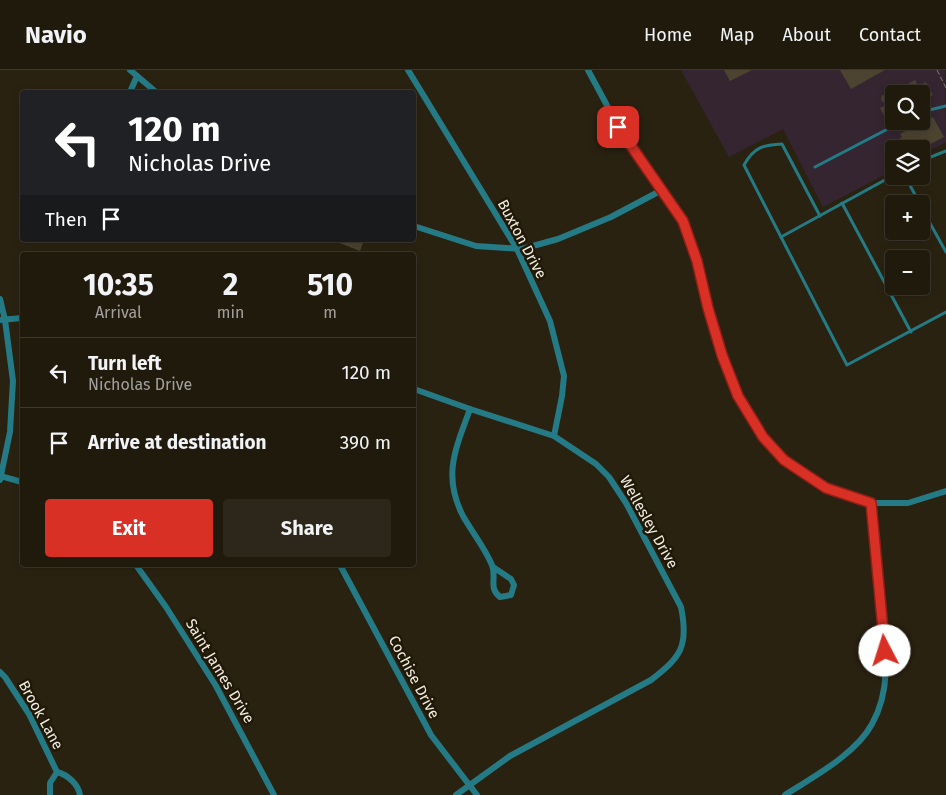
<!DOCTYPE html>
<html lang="en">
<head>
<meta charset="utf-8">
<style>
  body { margin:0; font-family:"Fira Sans",sans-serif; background:#2d271b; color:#f1f3f6; height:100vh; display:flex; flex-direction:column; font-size:19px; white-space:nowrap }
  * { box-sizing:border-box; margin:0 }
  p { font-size:16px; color:#a2a19d }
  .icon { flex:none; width:28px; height:28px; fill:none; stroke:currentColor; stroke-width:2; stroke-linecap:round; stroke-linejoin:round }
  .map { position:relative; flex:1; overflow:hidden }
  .panel { position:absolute; left:20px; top:182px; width:396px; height:315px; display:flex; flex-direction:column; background:#201a0d; border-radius:5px; box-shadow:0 2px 8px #0003,0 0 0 1px #3d382e }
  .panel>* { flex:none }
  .top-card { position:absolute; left:20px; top:20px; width:396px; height:152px; border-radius:5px; box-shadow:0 2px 8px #0003,0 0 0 1px #3d382e; background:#202124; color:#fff; overflow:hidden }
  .controls { position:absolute; left:885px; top:15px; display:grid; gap:10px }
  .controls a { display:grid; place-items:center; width:45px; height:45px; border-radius:5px; background:#201a0d; box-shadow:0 2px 8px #0003,0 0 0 1px #3d382e; font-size:25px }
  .pin { position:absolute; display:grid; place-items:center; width:42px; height:42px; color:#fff; margin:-21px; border-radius:10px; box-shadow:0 2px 8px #0006 }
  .me { position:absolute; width:55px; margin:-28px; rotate:355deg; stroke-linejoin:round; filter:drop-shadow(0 0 4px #0008) }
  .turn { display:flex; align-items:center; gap:18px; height:105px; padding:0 25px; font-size:22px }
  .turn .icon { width:65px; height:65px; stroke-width:2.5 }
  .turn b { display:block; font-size:35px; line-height:42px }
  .then { display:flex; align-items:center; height:48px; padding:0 25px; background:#0003; gap:10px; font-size:19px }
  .eta { display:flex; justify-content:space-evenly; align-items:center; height:85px; text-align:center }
  .eta b { font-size:30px; font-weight:700; line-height:35px }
  .action { display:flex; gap:10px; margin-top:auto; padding:10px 25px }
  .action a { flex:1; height:58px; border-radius:5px; background:#d93025; color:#fff; font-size:20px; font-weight:700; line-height:58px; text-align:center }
  .action a+a { background:#2d271b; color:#f1f3f6 }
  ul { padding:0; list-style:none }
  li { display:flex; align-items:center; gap:15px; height:70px; padding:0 25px; border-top:1px solid #3d382e }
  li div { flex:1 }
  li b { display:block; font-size:19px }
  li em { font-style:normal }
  header { display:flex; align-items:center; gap:30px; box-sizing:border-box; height:70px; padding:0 25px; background:#201a0d; border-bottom:1px solid #3d382e }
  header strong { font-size:24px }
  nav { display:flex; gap:28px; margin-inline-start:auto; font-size:18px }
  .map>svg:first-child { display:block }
  .commercial { fill:#342531; fill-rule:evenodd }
  .building { fill:#4c4331 }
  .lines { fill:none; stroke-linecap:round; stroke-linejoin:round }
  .path { stroke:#868071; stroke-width:1; stroke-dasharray:5 2.5; stroke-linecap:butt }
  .lane { stroke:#247b86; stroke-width:3 }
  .street { stroke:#247b86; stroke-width:6 }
  .route-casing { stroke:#8d1f18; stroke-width:12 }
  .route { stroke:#d93025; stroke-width:9 }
  .labels { text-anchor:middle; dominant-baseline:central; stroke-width:5; stroke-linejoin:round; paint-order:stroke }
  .street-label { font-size:15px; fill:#f3eee3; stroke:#211908 }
</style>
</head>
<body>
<header>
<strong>Navio</strong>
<nav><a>Home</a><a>Map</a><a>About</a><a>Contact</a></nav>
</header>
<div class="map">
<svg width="946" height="725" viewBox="0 0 946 725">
  <rect width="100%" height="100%" fill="#2a2211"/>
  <path class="commercial" d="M681,0H945L946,72L921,85V79H894V100L823,137L783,59L729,87ZM894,24H921V51H894Z"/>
  <g class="building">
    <polygon points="724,0 752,0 730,11"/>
    <polygon points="840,0 885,0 851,19"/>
    <polygon points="915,10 918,16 926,12 933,25 921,31 921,24 894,24 894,45 886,49 880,38 886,35 881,30 882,25 886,26"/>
    <polygon points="933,47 944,67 921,79 904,79 899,69 902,67 900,64"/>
    <polygon points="332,170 364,170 360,181"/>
  </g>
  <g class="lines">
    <polyline class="path" points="937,0 946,18"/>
    <g class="lane">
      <polyline points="921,42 946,36"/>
      <polyline points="921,91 946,81"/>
      <polyline points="815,97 903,51"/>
      <polyline points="894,105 781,167 847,295 946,242"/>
      <polyline points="905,106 920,134"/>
      <polyline points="842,133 911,262"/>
      <polyline points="921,137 946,182"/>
      <path d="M781,167L744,95C754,77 763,75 782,74L820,146"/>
    </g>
    <g class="street">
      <polyline points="130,0 156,22"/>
      <polyline points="408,0 517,179 550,251 564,306 562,326 554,366"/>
      <polyline points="588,0 625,69 683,151 697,191 708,238 722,285 738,326 763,367 784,390 826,418 871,433 908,433 946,421"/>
      <polyline points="130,22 137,6"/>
      <polyline points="414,156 476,176 522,179 558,169 611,147 662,120"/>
      <polyline points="0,229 5,250 13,311 10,362 0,410"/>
      <polyline points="0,250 22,248"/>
      <path d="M414,319L470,339L554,366L596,394L609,407L626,433L681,537C689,576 681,587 651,610L510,686L456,725"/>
      <path d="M470,339C456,378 442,405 463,446C472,462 485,478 492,495C497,507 488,518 500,527L511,525L514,515L511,509L493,497"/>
      <polyline points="0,406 22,412"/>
      <polyline points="136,495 166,537 216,616 274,725"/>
      <polyline points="340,495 431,665 477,725"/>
      <path d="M0,602L5,607L29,644L57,702C68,705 78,714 80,725"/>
      <polyline points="50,725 50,713 57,702"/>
      <path d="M785,725C813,707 856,684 872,654C893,617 885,575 881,535C878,501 874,467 871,433"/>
    </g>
  </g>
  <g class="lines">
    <g class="route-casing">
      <polyline id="route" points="618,57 683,151 697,191 708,238 722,285 738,326 763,367 784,390 826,418 871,433 885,581"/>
    </g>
    <use href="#route" class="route"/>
  </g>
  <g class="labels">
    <g class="street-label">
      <text transform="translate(522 169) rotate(62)">Buxton Drive</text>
      <text transform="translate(649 452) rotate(61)">Wellesley Drive</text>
      <text transform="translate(220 601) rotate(59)">Saint James Drive</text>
      <text transform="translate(414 607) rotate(62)">Cochise Drive</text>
      <text transform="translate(41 645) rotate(61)">Brook Lane</text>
    </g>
  </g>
</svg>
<div class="controls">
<a><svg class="icon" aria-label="search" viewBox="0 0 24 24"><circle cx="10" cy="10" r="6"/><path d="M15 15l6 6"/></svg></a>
<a><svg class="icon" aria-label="layers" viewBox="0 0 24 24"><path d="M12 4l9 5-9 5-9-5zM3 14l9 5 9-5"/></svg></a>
<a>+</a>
<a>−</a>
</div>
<div class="pin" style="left:618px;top:57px;background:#d93025"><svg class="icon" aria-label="arrive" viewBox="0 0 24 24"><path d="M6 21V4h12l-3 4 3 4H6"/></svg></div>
<svg class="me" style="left:885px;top:581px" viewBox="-20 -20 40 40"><circle r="19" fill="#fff"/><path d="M0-13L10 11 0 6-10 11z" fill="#d93025"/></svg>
<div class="top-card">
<div class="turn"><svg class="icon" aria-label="left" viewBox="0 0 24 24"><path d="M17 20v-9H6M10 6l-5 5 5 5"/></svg><div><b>120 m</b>Nicholas Drive</div></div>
<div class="then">Then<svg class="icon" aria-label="arrive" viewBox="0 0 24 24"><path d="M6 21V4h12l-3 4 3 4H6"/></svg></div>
</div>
<section class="panel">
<div class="eta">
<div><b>10:35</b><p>Arrival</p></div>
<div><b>2</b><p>min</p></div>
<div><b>510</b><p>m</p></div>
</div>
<ul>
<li><svg class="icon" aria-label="left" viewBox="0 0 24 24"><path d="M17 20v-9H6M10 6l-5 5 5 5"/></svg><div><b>Turn left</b><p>Nicholas Drive</p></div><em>120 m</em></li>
<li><svg class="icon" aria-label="arrive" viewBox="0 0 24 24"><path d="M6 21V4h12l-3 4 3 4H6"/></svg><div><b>Arrive at destination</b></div><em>390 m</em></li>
</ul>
<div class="action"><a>Exit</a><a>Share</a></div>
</section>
</div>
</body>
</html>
